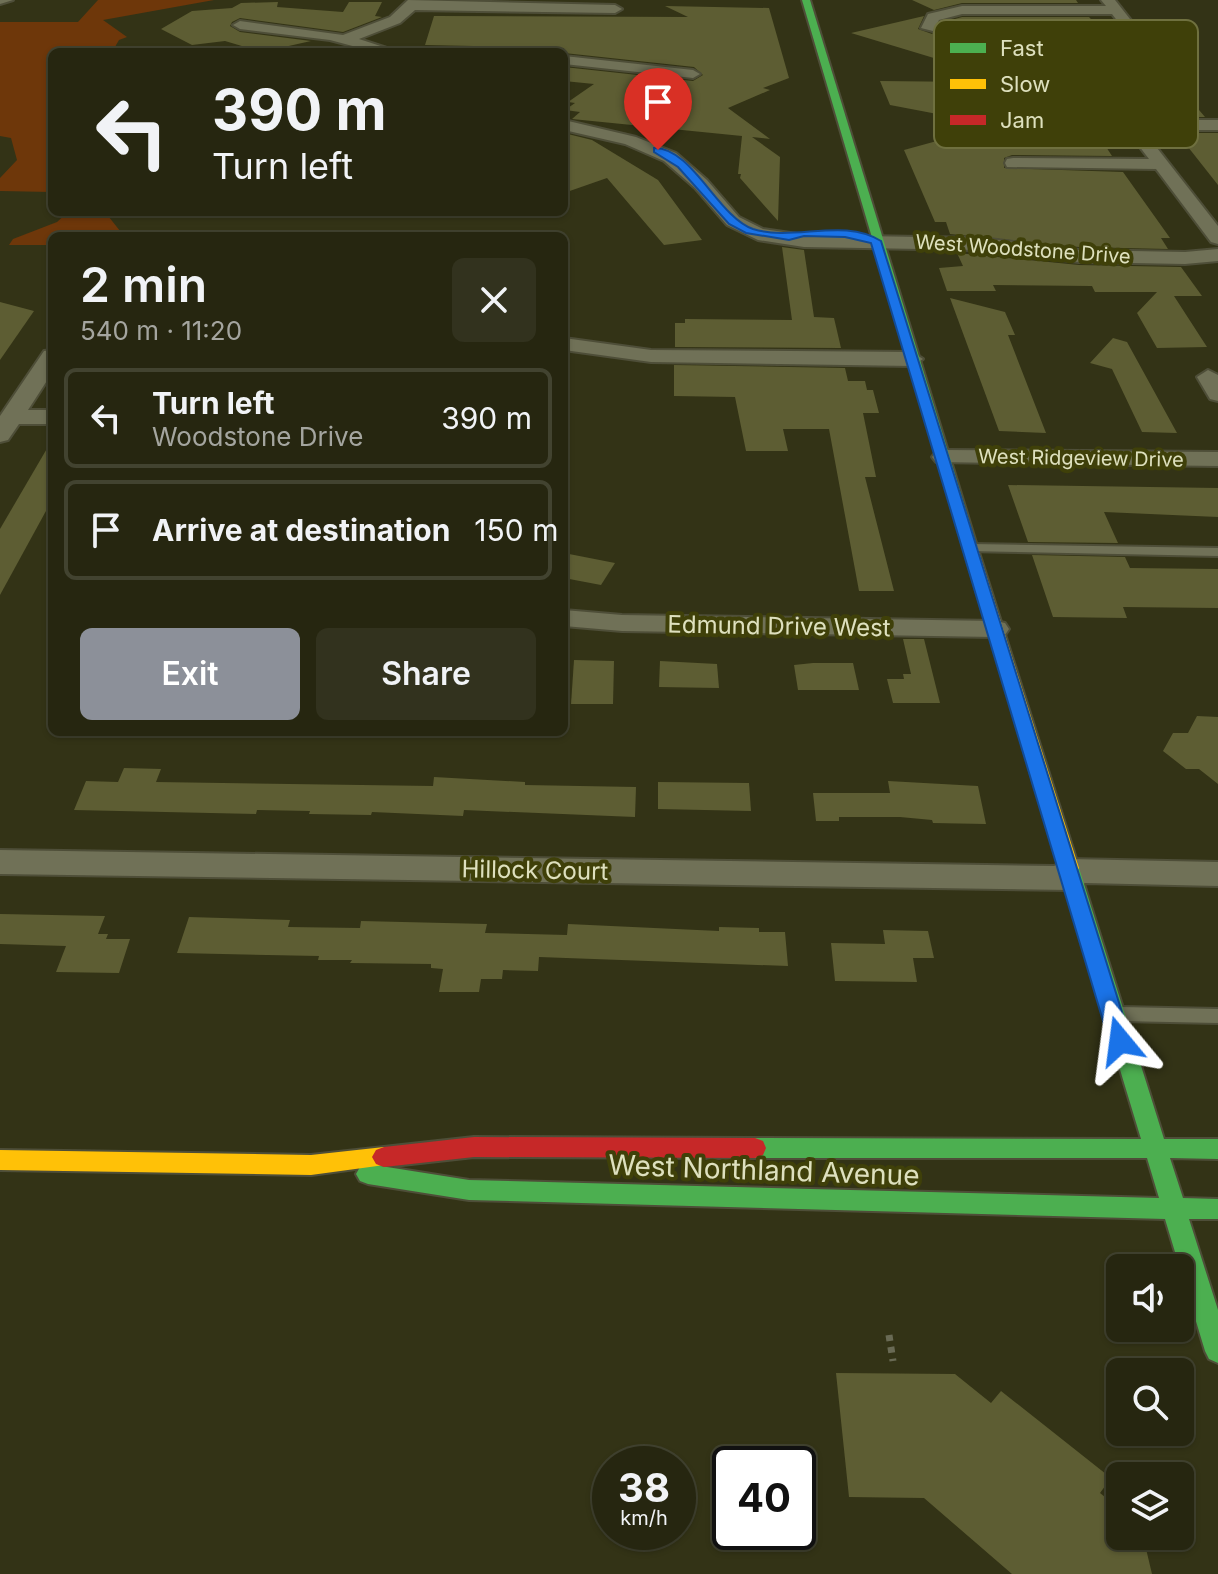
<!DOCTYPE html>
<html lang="en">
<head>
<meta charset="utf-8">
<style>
  body { margin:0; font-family:Inter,sans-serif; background:#32321e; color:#f1f3f6; height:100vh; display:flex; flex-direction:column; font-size:30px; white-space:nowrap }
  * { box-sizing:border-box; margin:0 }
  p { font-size:26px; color:#a4a59f }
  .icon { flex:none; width:44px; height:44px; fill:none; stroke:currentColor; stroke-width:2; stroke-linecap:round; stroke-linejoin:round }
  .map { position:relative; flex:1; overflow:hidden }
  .drawer { position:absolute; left:48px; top:232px; width:520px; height:504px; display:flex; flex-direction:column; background:#262610; border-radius:12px; box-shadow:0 2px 6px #0004,0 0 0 2px #424330 }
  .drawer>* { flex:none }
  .banner { position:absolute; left:48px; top:48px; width:520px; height:168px; border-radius:12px; box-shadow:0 2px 6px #0004,0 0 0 2px #424330; background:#262610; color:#f1f3f6; overflow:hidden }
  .buttons { position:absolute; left:1106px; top:1254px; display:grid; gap:16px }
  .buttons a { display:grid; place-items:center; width:88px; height:88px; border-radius:12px; background:#262610; box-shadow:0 2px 6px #0004,0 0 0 2px #424330; font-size:40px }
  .speed { position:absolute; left:592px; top:1446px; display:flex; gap:16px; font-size:40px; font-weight:700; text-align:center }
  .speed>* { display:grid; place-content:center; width:104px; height:104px; border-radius:50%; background:#262610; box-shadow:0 2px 6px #0004,0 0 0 2px #424330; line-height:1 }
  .speed small { font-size:20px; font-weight:400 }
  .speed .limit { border:4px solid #111; border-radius:12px; background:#fff; color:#111 }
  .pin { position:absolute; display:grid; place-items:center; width:68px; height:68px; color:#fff; margin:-82px -34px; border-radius:50% 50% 50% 0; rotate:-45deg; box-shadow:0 0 8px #0007 }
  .pin .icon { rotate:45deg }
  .me { position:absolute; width:88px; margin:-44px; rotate:344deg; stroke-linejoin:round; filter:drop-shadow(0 0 6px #0008) }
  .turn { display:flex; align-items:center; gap:28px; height:168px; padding:0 32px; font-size:36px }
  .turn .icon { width:104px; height:104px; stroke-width:2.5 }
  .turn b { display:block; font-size:56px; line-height:68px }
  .round { display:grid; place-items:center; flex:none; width:84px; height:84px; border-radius:12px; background:#32321e }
  .headline { display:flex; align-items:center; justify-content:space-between; height:136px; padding:0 32px }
  h1 { font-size:48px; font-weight:600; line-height:60px }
  .button { display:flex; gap:16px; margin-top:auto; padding:16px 32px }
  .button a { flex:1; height:92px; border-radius:12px; background:#8c9099; color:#fff; font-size:32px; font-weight:600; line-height:92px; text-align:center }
  .button a+a { background:#32321e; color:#f1f3f6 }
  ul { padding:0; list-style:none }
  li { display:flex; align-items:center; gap:24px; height:100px; margin:0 16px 12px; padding:0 16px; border:4px solid #424330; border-radius:12px }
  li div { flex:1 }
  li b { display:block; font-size:30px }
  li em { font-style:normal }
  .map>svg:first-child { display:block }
  .green { fill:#6e370a }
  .building { fill:#5d5d33 }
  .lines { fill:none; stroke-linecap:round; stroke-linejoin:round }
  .lane-casing { stroke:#4e4e38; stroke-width:4 }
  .street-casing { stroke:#4e4e38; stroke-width:4 }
  .fast-casing { stroke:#4e4e38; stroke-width:4 }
  .slow-casing { stroke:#4e4e38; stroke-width:4 }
  .jam-casing { stroke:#4e4e38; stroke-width:4 }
  .path { stroke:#696a54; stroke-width:7; stroke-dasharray:6 6; stroke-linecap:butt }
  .lane { fill:#707157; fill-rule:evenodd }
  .street { fill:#707157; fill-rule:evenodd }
  .fast { fill:#4caf50; fill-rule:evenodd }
  .slow { fill:#ffc107; fill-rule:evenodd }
  .jam { fill:#c62828; fill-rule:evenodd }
  .route { fill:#1a73e8; stroke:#114b97; stroke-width:2 }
  .labels { text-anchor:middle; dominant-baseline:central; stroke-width:8; stroke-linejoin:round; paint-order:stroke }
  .far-street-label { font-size:20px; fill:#dee0be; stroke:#3f4009 }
  .street-label { font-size:24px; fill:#dee0be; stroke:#3f4009 }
  .near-street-label { font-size:28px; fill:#dee0be; stroke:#3f4009 }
  .key { fill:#3f4009; stroke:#6f703f; stroke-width:2 }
  .key-label { font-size:22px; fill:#dee0be }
</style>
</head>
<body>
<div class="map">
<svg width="1218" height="1574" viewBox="0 0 1218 1574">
  <rect width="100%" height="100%" fill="#333316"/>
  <g class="green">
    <polygon points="98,0 214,0 103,20 127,37 119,40 112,52 52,52 52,139 49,140 52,144 52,192 0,191 0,178 17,160 11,138 0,136 0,22 78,22"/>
    <polygon points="68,212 105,212 124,236 52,236 52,245 9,245 13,239 57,222"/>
  </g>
  <g class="building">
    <polygon points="912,0 1076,0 1078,3 962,3 934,10"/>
    <polygon points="278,2 277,7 343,12 349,2 382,2 375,16 382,17 343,32 240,18 232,22 230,26 240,32 311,41 262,52 225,41 192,45 161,29 192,11 232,8 241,3"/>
    <polygon points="665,6 769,8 789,78 763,88 770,90 728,108 770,139 752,137 780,157 778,221 740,178 741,174 738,174 742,136 572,119 580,112 565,110 575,103 568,102 594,84 564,81 564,67 693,81 703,75 694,67 564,53 564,48 425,45 434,16 688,17"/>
    <polygon points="924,16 918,29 932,34 941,23 962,17 1089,17 1107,36 1077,48 1030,34 1063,82 1010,81 851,33"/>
    <polygon points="1127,46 1142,50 1152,48 1175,76 1170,76 1205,117 1164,117 1118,59 1103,55"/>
    <polygon points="880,81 972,82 963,90 974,97 1074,98 1112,156 1012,155 1004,158 1004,168 1123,172 1170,238 1161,238 1168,249 1079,247 950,234 946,222 935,222 904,150 995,125 890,105"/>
    <polygon points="564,133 592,140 658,180 702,240 664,245 607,178 564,193"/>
    <polygon points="1177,133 1218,133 1218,185"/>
    <polygon points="782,247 804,250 814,317 834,318 841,348 675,347 675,323 685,323 685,319 792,320"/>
    <polygon points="957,253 1079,265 1181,267 1202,296 1174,296 1207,347 1157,348 1137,313 1157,292 1095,292 1092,286 993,285 996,291 947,291 939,268 963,266"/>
    <polygon points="950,298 1005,312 1015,335 1008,335 1046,433 999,431"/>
    <polygon points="0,302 34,311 0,360"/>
    <polygon points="1113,338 1127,342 1177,433 1142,432 1112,369 1090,363"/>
    <polygon points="674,365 845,368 848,381 865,381 867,390 873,390 879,413 863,413 876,477 865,477 894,591 859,591 829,429 783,429 788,451 746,451 735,397 674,396"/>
    <polygon points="52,440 52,500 0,595 0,529"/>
    <polygon points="1008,485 1218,488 1218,517 1104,512 1118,543 1028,542"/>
    <polygon points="564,553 615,563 601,585 564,578"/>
    <polygon points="1032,555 1125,557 1130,568 1218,569 1218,608 1123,607 1127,618 1053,617"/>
    <polygon points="903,639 924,639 940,703 893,703 887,679 904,679 903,674 911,674"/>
    <polygon points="574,660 614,661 613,704 571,704"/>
    <polygon points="660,661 717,664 719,688 659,687"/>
    <polygon points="813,663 853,663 859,690 798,690 794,665"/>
    <polygon points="1197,716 1218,717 1218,784 1199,769 1186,769 1163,751 1173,733 1188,733"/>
    <polygon points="124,768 161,769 156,782 433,786 434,777 525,782 525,785 636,787 635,817 464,810 463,816 372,812 371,815 309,814 310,811 257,810 256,814 74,810 86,781 118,782"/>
    <polygon points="888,781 978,786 986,824 933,823 932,820 900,817 839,817 839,821 816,821 813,793 890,793"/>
    <polygon points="658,782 749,783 751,811 658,809"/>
    <polygon points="0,914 105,916 98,934 108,934 106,939 130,939 119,973 56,972 66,946 0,944"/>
    <polygon points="189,917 290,920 288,927 360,928 361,921 487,924 485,933 567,935 568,924 719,931 719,927 759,928 759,932 785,932 788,966 539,957 538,971 503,970 502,979 481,979 479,992 439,992 443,969 431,968 431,964 350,963 352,960 318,960 319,956 177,953"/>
    <polygon points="883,930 928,931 934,958 913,958 917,982 835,981 831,943 885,944"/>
    <polygon points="836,1373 955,1374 991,1403 1001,1391 1111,1478 1100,1493 1120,1509 1120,1536 1143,1536 1152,1574 1012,1574 924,1498 849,1497"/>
  </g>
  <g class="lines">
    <g class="lane-casing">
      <g id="lane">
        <polygon points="0,0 13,0 0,4"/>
        <polygon points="971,544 1218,548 1218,556 966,551 966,545"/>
        <polygon points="1120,1007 1218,1009 1218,1023 1120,1021 1113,1019 1111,1014 1113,1009"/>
      </g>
    </g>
    <g class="street-casing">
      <g id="street">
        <polygon points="408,0 615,5 622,9 615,13 415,10 400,23 359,39 399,52 375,52 330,40 240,29 233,25 240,21 343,35 390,17"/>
        <polygon points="1101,0 1115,0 1141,33 1131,42 1089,56 1090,62 1136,120 1218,120 1218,130 1143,130 1218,226 1218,244 1211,242 1156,169 1007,167 1005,163 1007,159 1013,158 1149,159 1100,95 974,94 966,89 974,84 1093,85 1076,62 1075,55 1081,48 1126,32 1112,14 962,14 939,20 933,31 921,28 928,14 962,6 1106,6"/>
        <polygon points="564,56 693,70 700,74 693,78 564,64"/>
        <polygon points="564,120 636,137 676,153 707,180 739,217 763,229 804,235 980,238 1079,250 1185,252 1218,249 1218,261 1185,264 1079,262 980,250 804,247 758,240 727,225 695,188 664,161 625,144 564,130"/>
        <polygon points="564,338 651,350 912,352 923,359 912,366 651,362 564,350"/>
        <polygon points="52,350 52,373 28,410 52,410 52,424 19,424 8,440 0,442 0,416 44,351"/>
        <polygon points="1208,370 1218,375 1218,401 1210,399 1197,377"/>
        <polygon points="944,450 1218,452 1218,466 936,462 932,457 936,452"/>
        <polygon points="564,610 622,615 995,621 1005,623 1009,629 1005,635 995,637 622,631 564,626"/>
        <polygon points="0,850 1054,866 1068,859 1218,862 1218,886 1085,883 1071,890 0,874"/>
      </g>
    </g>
    <g class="fast-casing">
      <g id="fast">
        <polygon points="802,0 810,0 976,543 974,546 964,546 962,543"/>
        <polygon points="1069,861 1076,863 1079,868 1164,1139 1218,1139 1218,1159 1170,1158 1183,1198 1218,1199 1218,1219 1189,1219 1218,1310 1218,1363 1209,1359 1205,1351 1165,1219 469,1200 368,1184 360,1181 356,1174 360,1167 368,1164 469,1180 1159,1198 1147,1158 755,1158 747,1155 744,1148 747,1141 755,1138 1141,1139 1059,868 1062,863"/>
      </g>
    </g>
    <g class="slow-casing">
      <g id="slow">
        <polygon points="969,539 976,543 1079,868 1076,873 1062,873 1059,868 962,543"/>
        <polygon points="384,1147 392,1150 396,1157 392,1164 311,1175 0,1170 0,1150 311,1155"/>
      </g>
    </g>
    <g class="jam-casing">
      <polygon id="jam" points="474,1137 755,1138 763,1141 766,1148 763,1155 755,1158 474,1157 384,1167 376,1164 372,1157 376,1150 384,1147"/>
    </g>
    <polyline class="path" points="889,1335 893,1361"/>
    <use href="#lane" class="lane"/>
    <use href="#street" class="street"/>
    <use href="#fast" class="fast"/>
    <use href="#slow" class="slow"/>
    <use href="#jam" class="jam"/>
  </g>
  <path class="route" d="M654,148C692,147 718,217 753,229C794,242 843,217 881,241L1131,1041L1127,1047L1120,1049L1112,1047L1109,1041L871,243L845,237L804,236L789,240L746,233L729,224L678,167L654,152Z"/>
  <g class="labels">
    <g class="far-street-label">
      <text transform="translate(1023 249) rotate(4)">West Woodstone Drive</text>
      <text transform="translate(1081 458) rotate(1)">West Ridgeview Drive</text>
    </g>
    <g class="street-label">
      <text transform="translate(779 626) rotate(1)">Edmund Drive West</text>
      <text transform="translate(535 870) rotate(1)">Hillock Court</text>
    </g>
    <g class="near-street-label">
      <text transform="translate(764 1170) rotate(2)">West Northland Avenue</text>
    </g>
  </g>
  <rect x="934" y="20" width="264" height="128" rx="12" class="key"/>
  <rect x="950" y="43" width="36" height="10" fill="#4caf50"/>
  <rect x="950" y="79" width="36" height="10" fill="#ffc107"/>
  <rect x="950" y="115" width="36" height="10" fill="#c62828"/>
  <g class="key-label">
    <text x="1000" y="56">Fast</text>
    <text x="1000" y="92">Slow</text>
    <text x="1000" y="128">Jam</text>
  </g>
</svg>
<div class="buttons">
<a><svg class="icon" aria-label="sound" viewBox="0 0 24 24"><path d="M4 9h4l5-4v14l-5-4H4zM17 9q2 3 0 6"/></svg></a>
<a><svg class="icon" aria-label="search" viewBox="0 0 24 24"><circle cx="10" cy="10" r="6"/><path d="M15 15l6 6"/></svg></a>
<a><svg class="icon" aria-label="layers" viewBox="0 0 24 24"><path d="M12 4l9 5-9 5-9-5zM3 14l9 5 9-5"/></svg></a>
</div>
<div class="speed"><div>38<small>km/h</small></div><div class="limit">40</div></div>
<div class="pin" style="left:658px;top:150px;background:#d93025"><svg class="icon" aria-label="arrive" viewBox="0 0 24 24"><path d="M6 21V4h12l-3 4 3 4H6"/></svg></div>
<svg class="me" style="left:1120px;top:1041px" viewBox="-20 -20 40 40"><path d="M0-17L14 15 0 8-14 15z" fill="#1a73e8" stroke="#fff" stroke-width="4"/></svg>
<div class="banner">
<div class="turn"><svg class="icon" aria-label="left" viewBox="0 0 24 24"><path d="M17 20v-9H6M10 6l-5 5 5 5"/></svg><div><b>390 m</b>Turn left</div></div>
</div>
<section class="drawer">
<div class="headline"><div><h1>2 min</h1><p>540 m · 11:20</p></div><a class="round"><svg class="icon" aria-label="close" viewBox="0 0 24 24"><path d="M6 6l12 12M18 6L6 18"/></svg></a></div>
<ul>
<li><svg class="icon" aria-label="left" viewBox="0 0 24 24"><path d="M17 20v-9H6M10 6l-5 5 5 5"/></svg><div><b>Turn left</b><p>Woodstone Drive</p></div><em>390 m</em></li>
<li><svg class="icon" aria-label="arrive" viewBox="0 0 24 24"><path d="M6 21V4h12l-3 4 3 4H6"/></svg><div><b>Arrive at destination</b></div><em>150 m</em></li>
</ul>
<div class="button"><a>Exit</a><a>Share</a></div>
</section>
</div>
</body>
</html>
